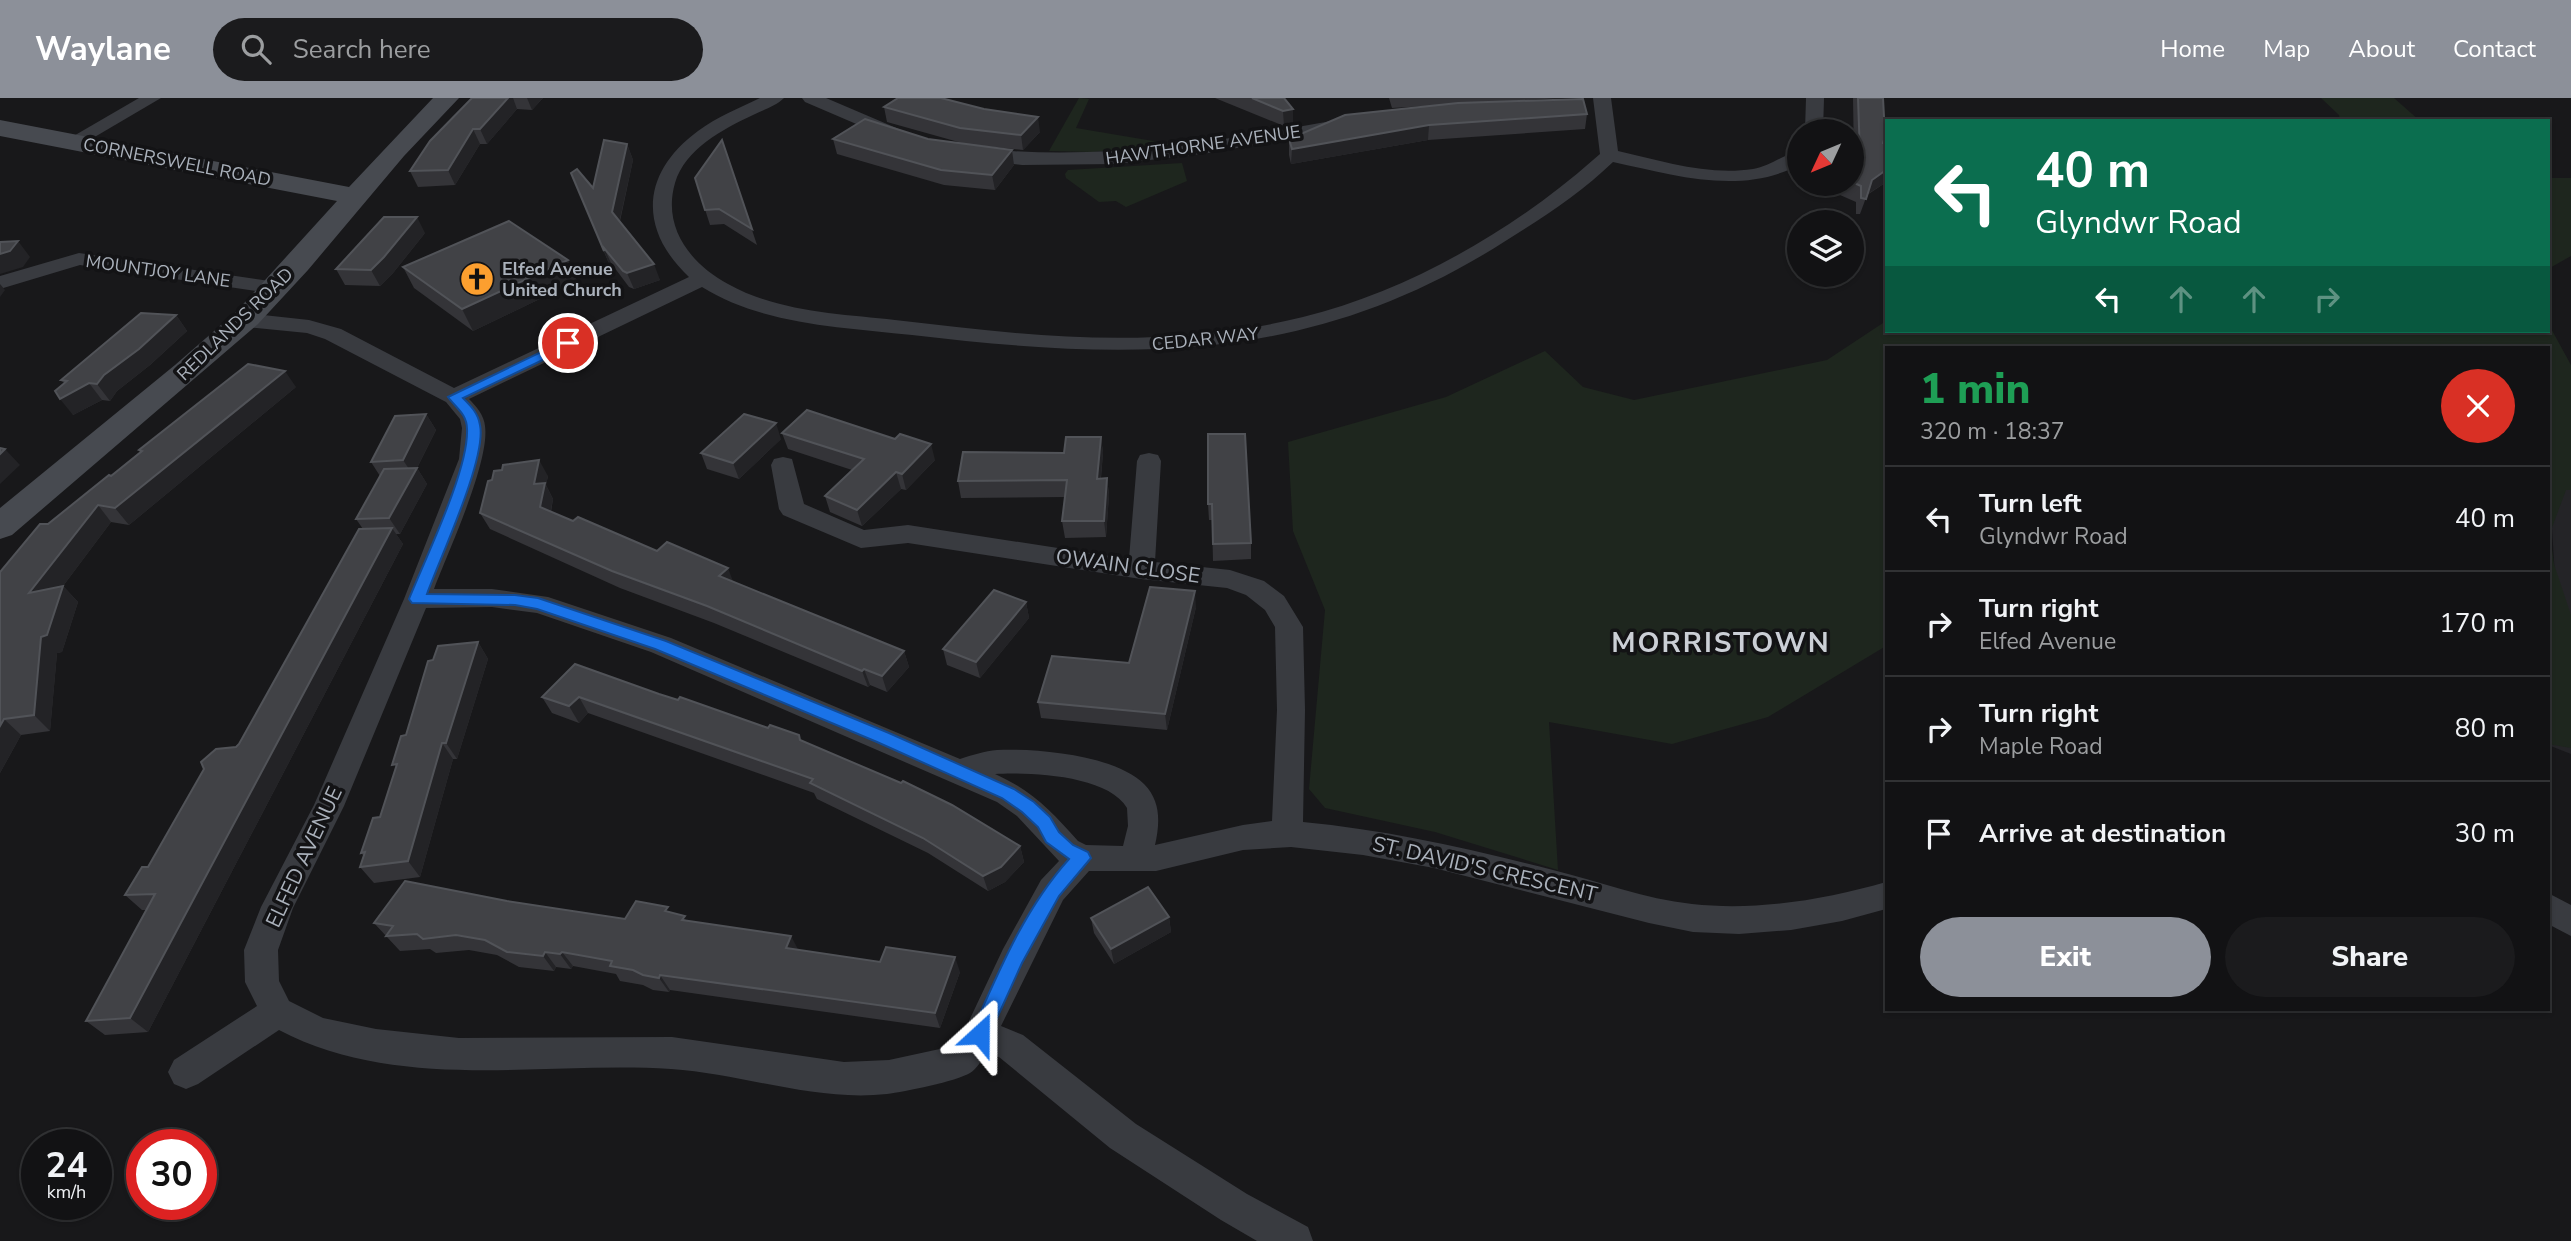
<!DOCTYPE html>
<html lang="en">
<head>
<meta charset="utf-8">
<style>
  body { margin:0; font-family:"Nunito Sans",sans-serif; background:#1b1b1d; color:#f1f3f6; height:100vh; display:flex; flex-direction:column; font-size:26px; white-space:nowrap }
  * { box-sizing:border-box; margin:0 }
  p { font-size:23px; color:#9c9ea0 }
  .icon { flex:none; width:38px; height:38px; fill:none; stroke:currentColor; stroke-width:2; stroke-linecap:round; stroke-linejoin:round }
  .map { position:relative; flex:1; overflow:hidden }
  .sheet { position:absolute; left:1885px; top:248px; width:665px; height:665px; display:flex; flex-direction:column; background:#121214; border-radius:0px; box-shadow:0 2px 5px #0004,0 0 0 2px #313234 }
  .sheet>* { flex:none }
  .banner { position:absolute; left:1885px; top:21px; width:665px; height:214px; border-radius:0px; box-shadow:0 2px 5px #0004,0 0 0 2px #313234; background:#0b6e4f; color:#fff; overflow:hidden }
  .needle { width:46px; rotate:226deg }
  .fabs { position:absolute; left:1787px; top:21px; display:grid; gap:14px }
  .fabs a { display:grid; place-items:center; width:77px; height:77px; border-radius:50%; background:#121214; box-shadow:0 2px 5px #0004,0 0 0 2px #313234; font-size:35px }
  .speed { position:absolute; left:21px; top:1031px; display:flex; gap:14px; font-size:35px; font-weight:700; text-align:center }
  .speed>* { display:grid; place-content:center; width:91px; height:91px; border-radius:50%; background:#121214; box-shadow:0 2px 5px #0004,0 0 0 2px #313234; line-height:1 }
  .speed small { font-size:18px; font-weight:400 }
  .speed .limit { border:10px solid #d22; background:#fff; color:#111 }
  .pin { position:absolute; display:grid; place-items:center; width:60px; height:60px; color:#fff; margin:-30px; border:4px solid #fff; border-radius:50%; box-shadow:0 2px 7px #0007 }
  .me { position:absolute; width:77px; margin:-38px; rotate:24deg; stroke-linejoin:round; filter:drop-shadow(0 0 5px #0008) }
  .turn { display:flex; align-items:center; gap:24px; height:147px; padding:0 35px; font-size:32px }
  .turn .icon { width:91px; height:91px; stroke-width:2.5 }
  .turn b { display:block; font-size:49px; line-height:60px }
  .lanes { display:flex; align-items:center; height:66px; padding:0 35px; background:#0003; justify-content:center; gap:35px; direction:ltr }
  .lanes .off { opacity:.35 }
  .round { display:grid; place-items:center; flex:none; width:74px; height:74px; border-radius:37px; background:#1b1b1d }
  .summary { display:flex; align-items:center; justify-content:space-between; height:119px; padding:0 35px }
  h1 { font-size:42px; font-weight:800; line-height:52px; color:#1e9e55 }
  .primary-button { display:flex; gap:14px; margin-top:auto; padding:14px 35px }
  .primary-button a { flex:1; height:80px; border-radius:42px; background:#8c9099; color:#fff; font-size:28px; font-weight:800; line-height:80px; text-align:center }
  .primary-button a+a { background:#1b1b1d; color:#f1f3f6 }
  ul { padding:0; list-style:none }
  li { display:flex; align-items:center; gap:21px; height:105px; padding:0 35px; border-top:2px solid #313234 }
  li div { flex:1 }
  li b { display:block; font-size:26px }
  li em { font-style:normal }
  header { display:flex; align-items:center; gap:42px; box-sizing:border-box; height:98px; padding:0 35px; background:#8c9099; color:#fff }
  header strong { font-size:33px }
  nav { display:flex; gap:38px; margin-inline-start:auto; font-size:24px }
  .search { width:490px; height:63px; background:#1b1b1d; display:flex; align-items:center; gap:18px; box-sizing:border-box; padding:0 24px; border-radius:38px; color:#9c9ea0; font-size:26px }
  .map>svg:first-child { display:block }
  .built { fill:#242427 }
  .green { fill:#1e261e }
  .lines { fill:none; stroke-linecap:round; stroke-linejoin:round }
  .street { fill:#393b40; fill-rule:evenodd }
  .secondary { fill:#474a50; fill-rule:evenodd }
  .wall { fill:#343438 }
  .shaded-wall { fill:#232326 }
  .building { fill:#414246; stroke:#515358; stroke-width:2 }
  .route { fill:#1a73e8; stroke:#114b97; stroke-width:2 }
  .labels { text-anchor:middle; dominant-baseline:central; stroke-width:7; stroke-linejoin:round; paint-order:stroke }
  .far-street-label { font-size:18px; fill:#aab1bb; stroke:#131315 }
  .far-poi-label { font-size:18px; font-weight:bold; fill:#aab1bb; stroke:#131315; text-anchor:start }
  .street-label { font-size:21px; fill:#aab1bb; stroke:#131315 }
  .district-label { font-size:28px; font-weight:bold; letter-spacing:2px; fill:#cbcfd6; stroke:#131315 }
</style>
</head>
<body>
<header>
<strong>Waylane</strong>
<div class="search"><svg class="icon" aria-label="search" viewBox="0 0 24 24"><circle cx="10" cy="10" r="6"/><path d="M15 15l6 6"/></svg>Search here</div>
<nav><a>Home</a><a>Map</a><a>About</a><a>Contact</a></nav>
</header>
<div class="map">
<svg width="2571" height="1143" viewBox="0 0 2571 1143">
  <rect width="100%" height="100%" fill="#18181a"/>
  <polygon class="built" points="2571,268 2571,656 2548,647 2548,610 2559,542 2548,367 2548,313"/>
  <g class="green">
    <polygon points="1079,0 1089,1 1076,30 1177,47 1092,54 1049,53"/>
    <polygon points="2321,0 2394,0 2420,23 2340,23 2339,17"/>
    <polygon points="1182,65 1187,83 1126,109 1116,103 1099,104 1066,80 1065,76 1068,72"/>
    <polygon points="2548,80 2571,80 2571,158 2548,171"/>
    <polygon points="1886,223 1886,233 2548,233 2548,225 2571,267 2571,392 2566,392 2550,435 2554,466 2571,517 2571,650 2548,646 2548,250 1886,250 1886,548 1768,619 1672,646 1549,624 1558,772 1435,734 1325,710 1309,691 1325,512 1293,433 1288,344 1446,299 1545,253 1583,289 1634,302 1827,262"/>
  </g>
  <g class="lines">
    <g class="street">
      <polygon points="139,0 161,0 81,47 67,47 65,43"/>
      <path d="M760,0H784C776,8 763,12 753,17C723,31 685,51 675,85C662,130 691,166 728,186C778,214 840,216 895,222C982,232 1069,243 1156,239C1205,237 1255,231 1303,219C1406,194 1514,132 1593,62L1600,56L1593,0H1611L1618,53C1662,63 1708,78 1753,71C1770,68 1783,57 1799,53V67C1740,98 1674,77 1613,64C1582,94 1544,119 1507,142C1313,267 1133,263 912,237C842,229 763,227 702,189L469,301C476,308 484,317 485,328C490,364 448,454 434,491H492L548,499L671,540L960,661C972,657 985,653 997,652C1036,650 1115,657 1144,686C1161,703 1160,725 1155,747L1243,727L1272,723L1277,612L1275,529L1265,512L1246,497L1227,490L1141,481L908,445L861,450L783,417L779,411L771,367L774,361L783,359L792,361L804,406L864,432L908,427L1129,461L1137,363L1140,357L1149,355L1158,357L1161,363L1155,464L1230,472L1264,483L1284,498L1303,529L1305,612L1303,724C1388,732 1470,751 1553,772C1598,783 1645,801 1692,806C1756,813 1824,802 1886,784V811L1842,823L1791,832L1739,836L1693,834L1649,825L1434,770L1363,757L1291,749L1243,752L1156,773H1089L1063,802L1001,928L1023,937L1136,1026L1247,1096L1308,1129L1313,1143H1257L1221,1122L1110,1050L999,959L987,955C982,961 977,971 970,975C957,983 904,994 887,996C815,1004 744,976 671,971C542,963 399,995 279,932L198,986L186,991L174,986L168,974L174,962L257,908L245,884L244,852L261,809L314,707L404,501L459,361L462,330L460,321L446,304L325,241L307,235L245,229L237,227L234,222L237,217L245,215L309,222L341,231L454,290L689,179C638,131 641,75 698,33C717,19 739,10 760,0ZM492,509L537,515L651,554L997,704L1017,718L1059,763L1041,782L1003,851L968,925L949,949L889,962L844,964L672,939L459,940L376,931L323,920L289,903L279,883L278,852L293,810L344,708L426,510ZM995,676C1029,674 1108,677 1127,710L1128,728L1123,748L1086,747L1078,743C1051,713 1033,693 995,676Z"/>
      <polygon points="802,0 826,0 901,32 904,36 901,40 889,40 805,4"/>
      <polygon points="1806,0 1824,0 1823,33 1805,33"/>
      <path d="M1348,20L1354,21L1357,25L1354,29L1209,55L1116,66L1022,67L975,62L966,56L975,50C1104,64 1222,43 1348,20Z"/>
      <polygon points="79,155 277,184 284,186 288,190 284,194 277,196 80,167 0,191 0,178"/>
      <polygon points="2548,795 2571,807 2571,838 2548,826"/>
    </g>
    <polygon class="secondary" points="433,0 459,0 404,58 308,172 258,226 12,437 0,441 0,410 175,267 236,214 337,103 0,38 0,22 349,89"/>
  </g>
  <g class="wall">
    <polygon points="472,0 543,0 532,12 517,11 487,46 480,46 455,87 418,89 410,73"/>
    <polygon points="1215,0 1284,0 1293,11 1293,26 1284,28"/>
    <polygon points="1389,0 1562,0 1513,3 1587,16 1585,31 1428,42 1291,66 1289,57 1289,41 1426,8 1392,10"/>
    <polygon points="1853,0 1883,0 1883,45 1886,46 1886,81 1885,85 1867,97 1860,116 1856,116 1856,104 1824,90 1826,86 1852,86 1852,62 1854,60"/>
    <polygon points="884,9 1040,34 1023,52 965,46 1014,67 995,92 944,87 837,56 833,41 928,41 962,45 887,24"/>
    <polygon points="722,42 757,147 724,126 710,127 695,80"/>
    <polygon points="627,46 633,62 620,123 660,182 634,191 629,189 611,165 610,168 571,75 593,90"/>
    <polygon points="425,135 393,175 380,188 345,187 336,171"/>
    <polygon points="568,162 577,183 473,233 414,190 403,169"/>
    <polygon points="176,217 187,233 150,267 117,293 110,303 102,302 73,317 64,285 61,282"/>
    <polygon points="296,289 129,427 111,424 63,488 78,504 62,554 57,555 50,633 21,637 0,675 0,474 48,426 111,378 140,354 139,352"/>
    <polygon points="426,316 436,332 417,370 427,386 400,436 396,436 403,446 148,934 105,937 86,923 146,812 142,812 125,797 148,769 239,646 363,431 356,421 380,378 371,364"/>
    <polygon points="782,335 895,341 935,362 906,392 901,391 862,428 830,414 825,398 852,372 788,351"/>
    <polygon points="1208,336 1251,445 1251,461 1213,463 1212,422 1209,422 1208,406"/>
    <polygon points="1101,339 1103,355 1101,380 1107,380 1109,397 1106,439 1065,440 1062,423 1065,399 961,400 958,383 1064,355"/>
    <polygon points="781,341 739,381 707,371 701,355"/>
    <polygon points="502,372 548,378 546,387 553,401 551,414 573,423 657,453 904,553 909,569 887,594 870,587 868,589 714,525 620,490 490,431 480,415 492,382"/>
    <polygon points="1026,504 1029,520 980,580 947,567 943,551"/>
    <polygon points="1196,509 1167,632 1041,620 1038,604 1129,565"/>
    <polygon points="478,544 488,561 457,661 453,661 420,779 374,785 360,769 364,758 361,755 380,719 406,637 433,562"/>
    <polygon points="659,596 801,642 1020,748 1024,764 1005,784 988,793 928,755 817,701 814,695 588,615 579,625 552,615 542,599"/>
    <polygon points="507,803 625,821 671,814 688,823 798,852 880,864 960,874 940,930 670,892 669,894 653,892 643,887 620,883 616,876 573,868 571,871 556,869 554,873 519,869 497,857 469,852 436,855 430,851 400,853 374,825"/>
    <polygon points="1169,819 1171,834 1114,866 1094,835 1091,820"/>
  </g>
  <g class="shaded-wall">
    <polygon points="508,0 513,0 517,11 487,46 480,31"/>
    <polygon points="527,0 543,0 532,12"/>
    <polygon points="1293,11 1293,26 1284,28 1283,13"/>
    <polygon points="1038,19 1040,34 1023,52 1021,37"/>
    <polygon points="1429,27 1428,42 1291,66 1292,51"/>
    <polygon points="473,31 480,46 455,87 448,72"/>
    <polygon points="627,46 633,62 618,130 612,114"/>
    <polygon points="1012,52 1014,67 995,92 992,77"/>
    <polygon points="1886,72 1886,81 1885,85 1866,97 1872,82"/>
    <polygon points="417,119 425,135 393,175 380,188 371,172"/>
    <polygon points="18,143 30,159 23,169 0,176 0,156"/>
    <polygon points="604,150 611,165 610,168 604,153"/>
    <polygon points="568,162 577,183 473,233 462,211"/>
    <polygon points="654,166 660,182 634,191 627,175"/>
    <polygon points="0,186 5,192 0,199"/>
    <polygon points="176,217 187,233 150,267 117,293 110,303 97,286 104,277"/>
    <polygon points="285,273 296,289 129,427 115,410"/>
    <polygon points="89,285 102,302 73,317 60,301"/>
    <polygon points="426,316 436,332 417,370 427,386 400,436 389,420 413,377 403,362"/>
    <polygon points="776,325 781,341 739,381 733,365"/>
    <polygon points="1101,339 1103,355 1099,397 1097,381"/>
    <polygon points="931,346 935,362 906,392 902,376"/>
    <polygon points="5,351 20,367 0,386 0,356"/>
    <polygon points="539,362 548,378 546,387 553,401 548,426 540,409 534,386"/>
    <polygon points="896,374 901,391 862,428 857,412"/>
    <polygon points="1107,380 1109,397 1106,439 1104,423"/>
    <polygon points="98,407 111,424 45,512 29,495"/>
    <polygon points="392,430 403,446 148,934 130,920"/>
    <polygon points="728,470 734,486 719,478"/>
    <polygon points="63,488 78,504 62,554 57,555 50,633 34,617 41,539"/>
    <polygon points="1195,493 1196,509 1167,632 1165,616"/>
    <polygon points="1026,504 1029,520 980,580 976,564"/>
    <polygon points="478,544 488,561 457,661 446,645"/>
    <polygon points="904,553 909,569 887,594 882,578"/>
    <polygon points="864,571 870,587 868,589 862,573"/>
    <polygon points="579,599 588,615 579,625 569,608"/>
    <polygon points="4,621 21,637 0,675 0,628"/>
    <polygon points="442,645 453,661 420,779 408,763"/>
    <polygon points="1020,748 1024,764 1005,784 988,793 983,778"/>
    <polygon points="1169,819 1171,834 1114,866 1111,851"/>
    <polygon points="791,838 799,853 786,850"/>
    <polygon points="545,854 556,869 554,873 543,858"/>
    <polygon points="562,854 573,868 571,871 560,856"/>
    <polygon points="955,859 960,874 940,930 935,915"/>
    <polygon points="660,877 670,892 669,894 659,880"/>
  </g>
  <g class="building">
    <polygon points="472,0 508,0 480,31 473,31 448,72 410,73 430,43"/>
    <polygon points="898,0 941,0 984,11 1038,19 1021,37 960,30 884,9"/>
    <polygon points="1252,0 1284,0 1293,11 1283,13"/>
    <polygon points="1858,0 1883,0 1885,38 1883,45 1886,46 1886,72 1872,82 1866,101 1861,100 1861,88 1852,84 1852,62 1860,57"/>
    <polygon points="1583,1 1587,16 1429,27 1292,51 1289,41 1345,17 1458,5"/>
    <polygon points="865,21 928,41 1012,52 992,77 941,72 833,41"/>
    <polygon points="604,42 627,46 612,114 654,166 627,175 623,173 604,150 604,153 571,75 577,71 593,90"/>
    <polygon points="722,42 752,131 719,111 705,112 695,80"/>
    <polygon points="384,119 417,119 384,159 371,172 336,171"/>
    <polygon points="509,123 568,162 462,211 403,169"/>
    <polygon points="18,143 10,153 0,156 0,144"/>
    <polygon points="141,215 176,217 139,251 104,277 97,286 89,285 60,301 55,293 67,283 61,282"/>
    <polygon points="248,266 285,273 115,410 98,407 29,495 63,488 47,537 41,539 34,617 4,621 0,628 0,474 40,426 48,426 109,377 111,378 142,353 139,352"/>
    <polygon points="807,312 895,341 900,336 931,346 902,376 896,374 857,412 825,398 864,361 782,335"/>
    <polygon points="426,316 403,362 371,364 395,318"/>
    <polygon points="744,316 776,325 733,365 701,355"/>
    <polygon points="1208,336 1245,336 1251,445 1213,446 1212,406 1208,406"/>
    <polygon points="1066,339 1101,339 1097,381 1107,380 1104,423 1062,423 1067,382 958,383 963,354 1064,355"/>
    <polygon points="0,350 5,351 0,356"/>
    <polygon points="539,362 534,386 545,385 540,409 573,423 578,419 657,453 667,444 728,470 719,478 904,553 882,578 864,571 862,573 707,508 612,473 480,415 488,383 492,382 494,373 502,372 503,367"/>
    <polygon points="417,370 389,420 356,421 384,371"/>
    <polygon points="392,430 130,920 86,923 155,796 125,797 142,769 148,769 204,671 201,664 216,651 236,649 239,646 359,431"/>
    <polygon points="1150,489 1195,493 1165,616 1038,604 1052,558 1129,565"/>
    <polygon points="994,492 1026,504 976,564 943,551"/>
    <polygon points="478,544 446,645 442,645 408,763 360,769 365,754 361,755 373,720 380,719 397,666 392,667 401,638 406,637 428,563 433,562 438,548"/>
    <polygon points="575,566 659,596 678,602 680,599 768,630 770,627 799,637 800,642 901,685 903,683 952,707 1020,748 1001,769 983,778 923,740 810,685 813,681 579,599 569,608 542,599"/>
    <polygon points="405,783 507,803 625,821 636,803 668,809 665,813 685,818 682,822 791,838 786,850 880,864 886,849 955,859 935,915 660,877 659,880 643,877 633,872 610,868 612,863 562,854 560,856 545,854 543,858 507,854 485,842 456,837 423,841 417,836 386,838 393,828 374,825"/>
    <polygon points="1148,789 1169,819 1111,851 1091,820"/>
  </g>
  <path class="route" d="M568,241L572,242V248L463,300C471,308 478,315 480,327C487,360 440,460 427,496L515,497L538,500L666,543L889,635L1014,691L1034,704L1050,719L1059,734L1073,747L1088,754L1091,760L1059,798L1022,865L987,942L980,945L973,942L971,936C998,875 1024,811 1069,761L1046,744L1038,729L1022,714L1002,700L877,644L655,551L537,511L515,507L412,505L409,501C425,461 469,371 467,331C467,316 456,310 448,299Z"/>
  <defs>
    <g id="church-disc" transform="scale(1.75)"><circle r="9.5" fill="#fc9f2f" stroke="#131315"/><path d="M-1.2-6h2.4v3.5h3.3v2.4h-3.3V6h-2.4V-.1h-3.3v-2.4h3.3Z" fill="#111"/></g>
  </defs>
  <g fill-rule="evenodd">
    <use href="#church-disc" x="477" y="181"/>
  </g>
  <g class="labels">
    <g class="far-street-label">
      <text transform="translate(1203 47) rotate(-8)">HAWTHORNE AVENUE</text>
      <text transform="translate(177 64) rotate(11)">CORNERSWELL ROAD</text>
      <text transform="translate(158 173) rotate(8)">MOUNTJOY LANE</text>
      <text transform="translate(235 226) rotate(-44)">REDLANDS ROAD</text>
      <text transform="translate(1205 241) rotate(-6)">CEDAR WAY</text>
    </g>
    <g class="far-poi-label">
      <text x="502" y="171">Elfed Avenue<tspan x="502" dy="21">United Church</tspan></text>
    </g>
    <g class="street-label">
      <text transform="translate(1128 468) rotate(8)">OWAIN CLOSE</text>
      <text transform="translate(304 759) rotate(-65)">ELFED AVENUE</text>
      <text transform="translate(1485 771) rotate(13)">ST. DAVID'S CRESCENT</text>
    </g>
    <g class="district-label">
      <text x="1721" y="545">MORRISTOWN</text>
    </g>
  </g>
</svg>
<div class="fabs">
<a><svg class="needle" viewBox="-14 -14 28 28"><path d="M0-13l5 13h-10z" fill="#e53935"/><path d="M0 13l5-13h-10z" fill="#9c9ea0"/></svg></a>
<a><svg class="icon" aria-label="layers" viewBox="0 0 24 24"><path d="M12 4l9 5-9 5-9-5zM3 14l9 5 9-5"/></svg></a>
</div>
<div class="speed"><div>24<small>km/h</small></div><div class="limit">30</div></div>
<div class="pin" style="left:568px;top:245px;background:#d93025"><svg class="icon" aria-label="arrive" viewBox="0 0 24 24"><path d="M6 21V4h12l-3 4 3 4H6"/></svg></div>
<svg class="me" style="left:980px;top:936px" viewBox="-20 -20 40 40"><path d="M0-17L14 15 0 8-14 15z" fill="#1a73e8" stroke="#fff" stroke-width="4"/></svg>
<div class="banner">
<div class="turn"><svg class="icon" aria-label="left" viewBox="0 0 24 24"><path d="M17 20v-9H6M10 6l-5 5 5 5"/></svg><div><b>40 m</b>Glyndwr Road</div></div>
<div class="lanes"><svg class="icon" aria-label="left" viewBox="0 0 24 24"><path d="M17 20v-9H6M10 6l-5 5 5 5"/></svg><svg class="icon off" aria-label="ahead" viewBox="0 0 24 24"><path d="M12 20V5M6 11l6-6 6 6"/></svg><svg class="icon off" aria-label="ahead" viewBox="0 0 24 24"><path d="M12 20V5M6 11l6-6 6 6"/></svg><svg class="icon off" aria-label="right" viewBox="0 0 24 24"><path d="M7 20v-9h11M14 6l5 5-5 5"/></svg></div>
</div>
<section class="sheet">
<div class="summary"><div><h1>1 min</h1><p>320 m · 18:37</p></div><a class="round" style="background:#d93025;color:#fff"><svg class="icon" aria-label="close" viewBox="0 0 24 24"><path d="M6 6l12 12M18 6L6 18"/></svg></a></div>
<ul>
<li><svg class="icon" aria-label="left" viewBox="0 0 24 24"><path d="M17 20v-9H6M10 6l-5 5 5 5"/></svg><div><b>Turn left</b><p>Glyndwr Road</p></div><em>40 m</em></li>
<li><svg class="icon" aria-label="right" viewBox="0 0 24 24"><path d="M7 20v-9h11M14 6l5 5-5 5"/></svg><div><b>Turn right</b><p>Elfed Avenue</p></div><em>170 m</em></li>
<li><svg class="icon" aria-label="right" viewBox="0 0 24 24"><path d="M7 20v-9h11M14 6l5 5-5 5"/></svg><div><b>Turn right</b><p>Maple Road</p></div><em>80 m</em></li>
<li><svg class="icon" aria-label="arrive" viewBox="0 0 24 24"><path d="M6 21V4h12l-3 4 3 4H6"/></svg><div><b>Arrive at destination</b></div><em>30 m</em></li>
</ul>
<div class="primary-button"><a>Exit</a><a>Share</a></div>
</section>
</div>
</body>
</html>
